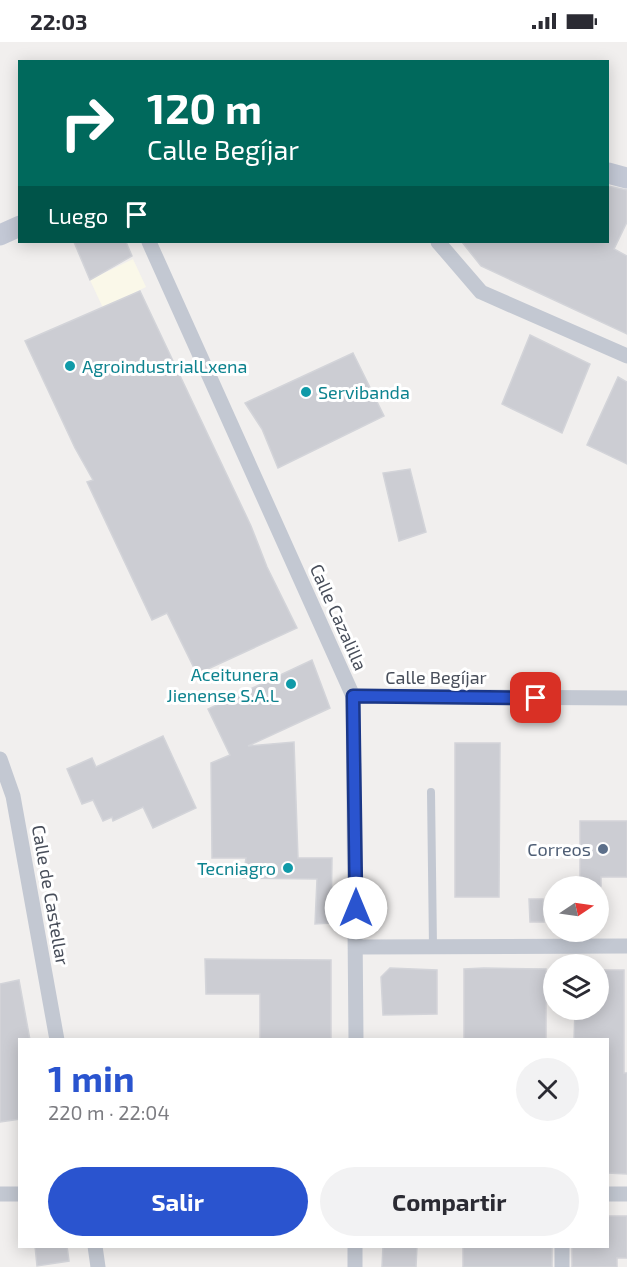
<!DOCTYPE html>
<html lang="es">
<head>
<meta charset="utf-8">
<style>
  body { margin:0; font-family:"Exo 2",sans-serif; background:#f2f2f3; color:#2b2b33; height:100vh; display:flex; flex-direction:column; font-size:22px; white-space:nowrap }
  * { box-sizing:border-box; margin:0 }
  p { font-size:20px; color:#7c7c81 }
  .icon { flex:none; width:33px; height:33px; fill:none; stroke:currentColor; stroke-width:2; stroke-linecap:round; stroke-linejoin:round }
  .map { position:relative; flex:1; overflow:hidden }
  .details { position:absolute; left:18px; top:996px; width:591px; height:210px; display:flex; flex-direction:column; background:#fff; border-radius:0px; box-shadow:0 3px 15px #0003 }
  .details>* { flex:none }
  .guide { position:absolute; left:18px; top:18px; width:591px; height:183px; border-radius:0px; box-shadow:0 3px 15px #0003; background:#00695c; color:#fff; overflow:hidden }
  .needle { width:39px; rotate:77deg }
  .fabs { position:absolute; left:543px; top:834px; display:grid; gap:12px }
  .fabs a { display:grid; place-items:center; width:66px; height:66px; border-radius:50%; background:#fff; box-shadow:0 3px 15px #0003; font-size:30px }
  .pin { position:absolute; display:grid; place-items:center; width:51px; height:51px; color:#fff; margin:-26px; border-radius:12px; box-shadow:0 3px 9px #0006 }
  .me { position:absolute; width:66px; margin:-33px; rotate:0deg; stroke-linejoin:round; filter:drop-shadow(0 0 4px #0008) }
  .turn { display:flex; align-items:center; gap:21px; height:126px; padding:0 30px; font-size:27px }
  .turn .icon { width:78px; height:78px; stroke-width:2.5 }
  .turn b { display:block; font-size:42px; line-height:51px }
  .then { display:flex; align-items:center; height:57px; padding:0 30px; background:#0003; gap:12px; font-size:22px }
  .round { display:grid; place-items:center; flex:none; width:63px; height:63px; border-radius:32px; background:#f2f2f3 }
  .summary { display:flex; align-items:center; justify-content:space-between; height:102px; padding:0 30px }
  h1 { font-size:36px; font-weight:700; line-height:45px; color:#2a54cf }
  .cta { display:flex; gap:12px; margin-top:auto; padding:12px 30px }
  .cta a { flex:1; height:69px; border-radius:36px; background:#2a54cf; color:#fff; font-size:24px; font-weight:700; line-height:69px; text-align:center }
  .cta a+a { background:#f2f2f3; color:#2b2b33 }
  .status { display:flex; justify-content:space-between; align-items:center; height:42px; padding:0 30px; background:#fff; direction:ltr }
  .status svg { height:16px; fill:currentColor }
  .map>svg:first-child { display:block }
  .commercial { fill:#faf8e9 }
  .building { fill:#cccdd3; stroke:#d3d4d9; stroke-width:1.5 }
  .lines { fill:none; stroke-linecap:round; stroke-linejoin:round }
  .service { stroke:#c3c8d2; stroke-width:8 }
  .minor { stroke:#c3c8d2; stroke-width:15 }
  .secondary { stroke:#c3c8d5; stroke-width:21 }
  .route-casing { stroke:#1b3787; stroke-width:15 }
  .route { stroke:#2a54cf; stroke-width:10 }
  .culture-dot { fill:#0f9aa8; stroke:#fff; stroke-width:2 }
  .service-dot { fill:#5c6f8a; stroke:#fff; stroke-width:2 }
  .labels { text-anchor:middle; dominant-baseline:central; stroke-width:6; stroke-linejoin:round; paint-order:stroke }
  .culture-label { font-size:18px; fill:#0d838f; stroke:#fff; text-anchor:start }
  .street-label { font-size:18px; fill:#484e5a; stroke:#fff }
  .service-label { font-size:18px; fill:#4e5e75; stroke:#fff; text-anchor:end }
</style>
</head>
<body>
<div class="status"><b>22:03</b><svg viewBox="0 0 49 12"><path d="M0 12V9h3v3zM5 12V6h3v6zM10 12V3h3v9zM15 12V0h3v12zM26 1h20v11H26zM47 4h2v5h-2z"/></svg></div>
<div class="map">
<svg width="627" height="1225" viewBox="0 0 627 1225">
  <rect width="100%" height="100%" fill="#f1efee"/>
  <polygon class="commercial" points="133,217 146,245 103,266 90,238"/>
  <g class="building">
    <polygon points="608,144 627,148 627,180 614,207 627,214 627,292 481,224 462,200 608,200"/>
    <polygon points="74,200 126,200 132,214 90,238"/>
    <polygon points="140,249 251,484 267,525 297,586 197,632 167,571 152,578 87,440 93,438 75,406 25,299"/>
    <polygon points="530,293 590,322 562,391 502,362"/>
    <polygon points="353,311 384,374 278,426 262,387 245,361"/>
    <polygon points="618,335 627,340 627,422 587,403"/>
    <polygon points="410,427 426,490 399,499 383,431"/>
    <polygon points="312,618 330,666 248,704 294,700 298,816 332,816 331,881 315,882 317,837 243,836 246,816 212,816 211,721 230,713 208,667"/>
    <polygon points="163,694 196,766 153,786 143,765 113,779 112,775 103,779 93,758 82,762 67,727 92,716 96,725"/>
    <polygon points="455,701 500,701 499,855 455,855"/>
    <polygon points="580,779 627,779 627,835 601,835 601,844 580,844"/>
    <polygon points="529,857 543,857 544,880 530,880"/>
    <polygon points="205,917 331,918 331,998 260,998 260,952 206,952"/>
    <polygon points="390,926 437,928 437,972 383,973 381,935"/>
    <polygon points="484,926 546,927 546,998 464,998 464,927"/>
    <polygon points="598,928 624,928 624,1031 627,1031 627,1132 608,1131 608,998 574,998 575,968 598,968"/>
    <polygon points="19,938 30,998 20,998 20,1077 0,1080 0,942"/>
    <polygon points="608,1174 627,1174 627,1216 617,1216 617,1225 572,1225 572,1204 608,1204"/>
    <polygon points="35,1204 67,1204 69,1219 37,1224"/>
    <polygon points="383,1204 417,1204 416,1225 382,1225"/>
    <rect x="463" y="1204" width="89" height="21"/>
  </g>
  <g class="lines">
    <polyline class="service" points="431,750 433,905"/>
    <g class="minor">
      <polyline points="149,200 353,654 356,998"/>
      <polyline points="438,200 481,250 627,314"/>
      <polyline points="353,654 627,656"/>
      <polyline points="0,717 13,754 57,998"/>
      <polyline points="356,905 627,904"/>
      <polyline points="0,1152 20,1152"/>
      <polyline points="608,1152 627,1152"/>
      <polyline points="95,1204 98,1225"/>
      <polyline points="355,1225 355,1204"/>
      <polyline points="562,1225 562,1204"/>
    </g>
    <g class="secondary">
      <polyline points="608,131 627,136"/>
      <polyline points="0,193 20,184"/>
    </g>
  </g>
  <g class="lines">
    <g class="route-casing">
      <polyline id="route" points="356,866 353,654 536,656"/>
    </g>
    <use href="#route" class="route"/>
  </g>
  <g class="culture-dot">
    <circle cx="70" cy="324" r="6"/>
    <circle cx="306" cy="350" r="6"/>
    <circle cx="291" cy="642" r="6"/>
    <circle cx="288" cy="826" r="6"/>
  </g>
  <circle class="service-dot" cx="603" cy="807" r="6"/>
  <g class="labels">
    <g class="culture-label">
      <text x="82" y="324">AgroindustrialLxena</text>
      <text x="318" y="350">Servibanda</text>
      <text x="279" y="632" text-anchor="end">Aceitunera<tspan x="279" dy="21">Jienense S.A.L</tspan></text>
      <text x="276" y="826" text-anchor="end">Tecniagro</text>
    </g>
    <g class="street-label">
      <text transform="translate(339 575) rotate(66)">Calle Cazalilla</text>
      <text x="436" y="635">Calle Begíjar</text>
      <text transform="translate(51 853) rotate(80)">Calle de Castellar</text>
    </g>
    <g class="service-label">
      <text x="591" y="807">Correos</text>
    </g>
  </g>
</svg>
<div class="fabs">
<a><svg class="needle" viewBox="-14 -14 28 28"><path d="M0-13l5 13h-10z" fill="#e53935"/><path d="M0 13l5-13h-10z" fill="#7c7c81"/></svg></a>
<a><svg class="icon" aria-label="layers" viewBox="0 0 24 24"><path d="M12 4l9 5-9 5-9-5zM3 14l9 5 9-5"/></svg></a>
</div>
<div class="pin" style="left:536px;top:656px;background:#d93025"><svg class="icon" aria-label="arrive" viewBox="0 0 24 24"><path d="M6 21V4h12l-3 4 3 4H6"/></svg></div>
<svg class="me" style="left:356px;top:866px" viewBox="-20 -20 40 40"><circle r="19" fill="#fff"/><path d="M0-13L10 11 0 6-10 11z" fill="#2a54cf"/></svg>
<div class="guide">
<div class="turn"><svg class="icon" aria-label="right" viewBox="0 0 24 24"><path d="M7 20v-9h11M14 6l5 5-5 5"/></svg><div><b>120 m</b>Calle Begíjar</div></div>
<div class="then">Luego<svg class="icon" aria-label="arrive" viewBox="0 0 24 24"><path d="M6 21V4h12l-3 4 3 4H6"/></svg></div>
</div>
<section class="details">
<div class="summary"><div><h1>1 min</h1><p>220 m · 22:04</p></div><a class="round"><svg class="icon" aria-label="close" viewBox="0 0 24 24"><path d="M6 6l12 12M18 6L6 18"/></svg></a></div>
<div class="cta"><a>Salir</a><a>Compartir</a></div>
</section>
</div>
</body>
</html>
